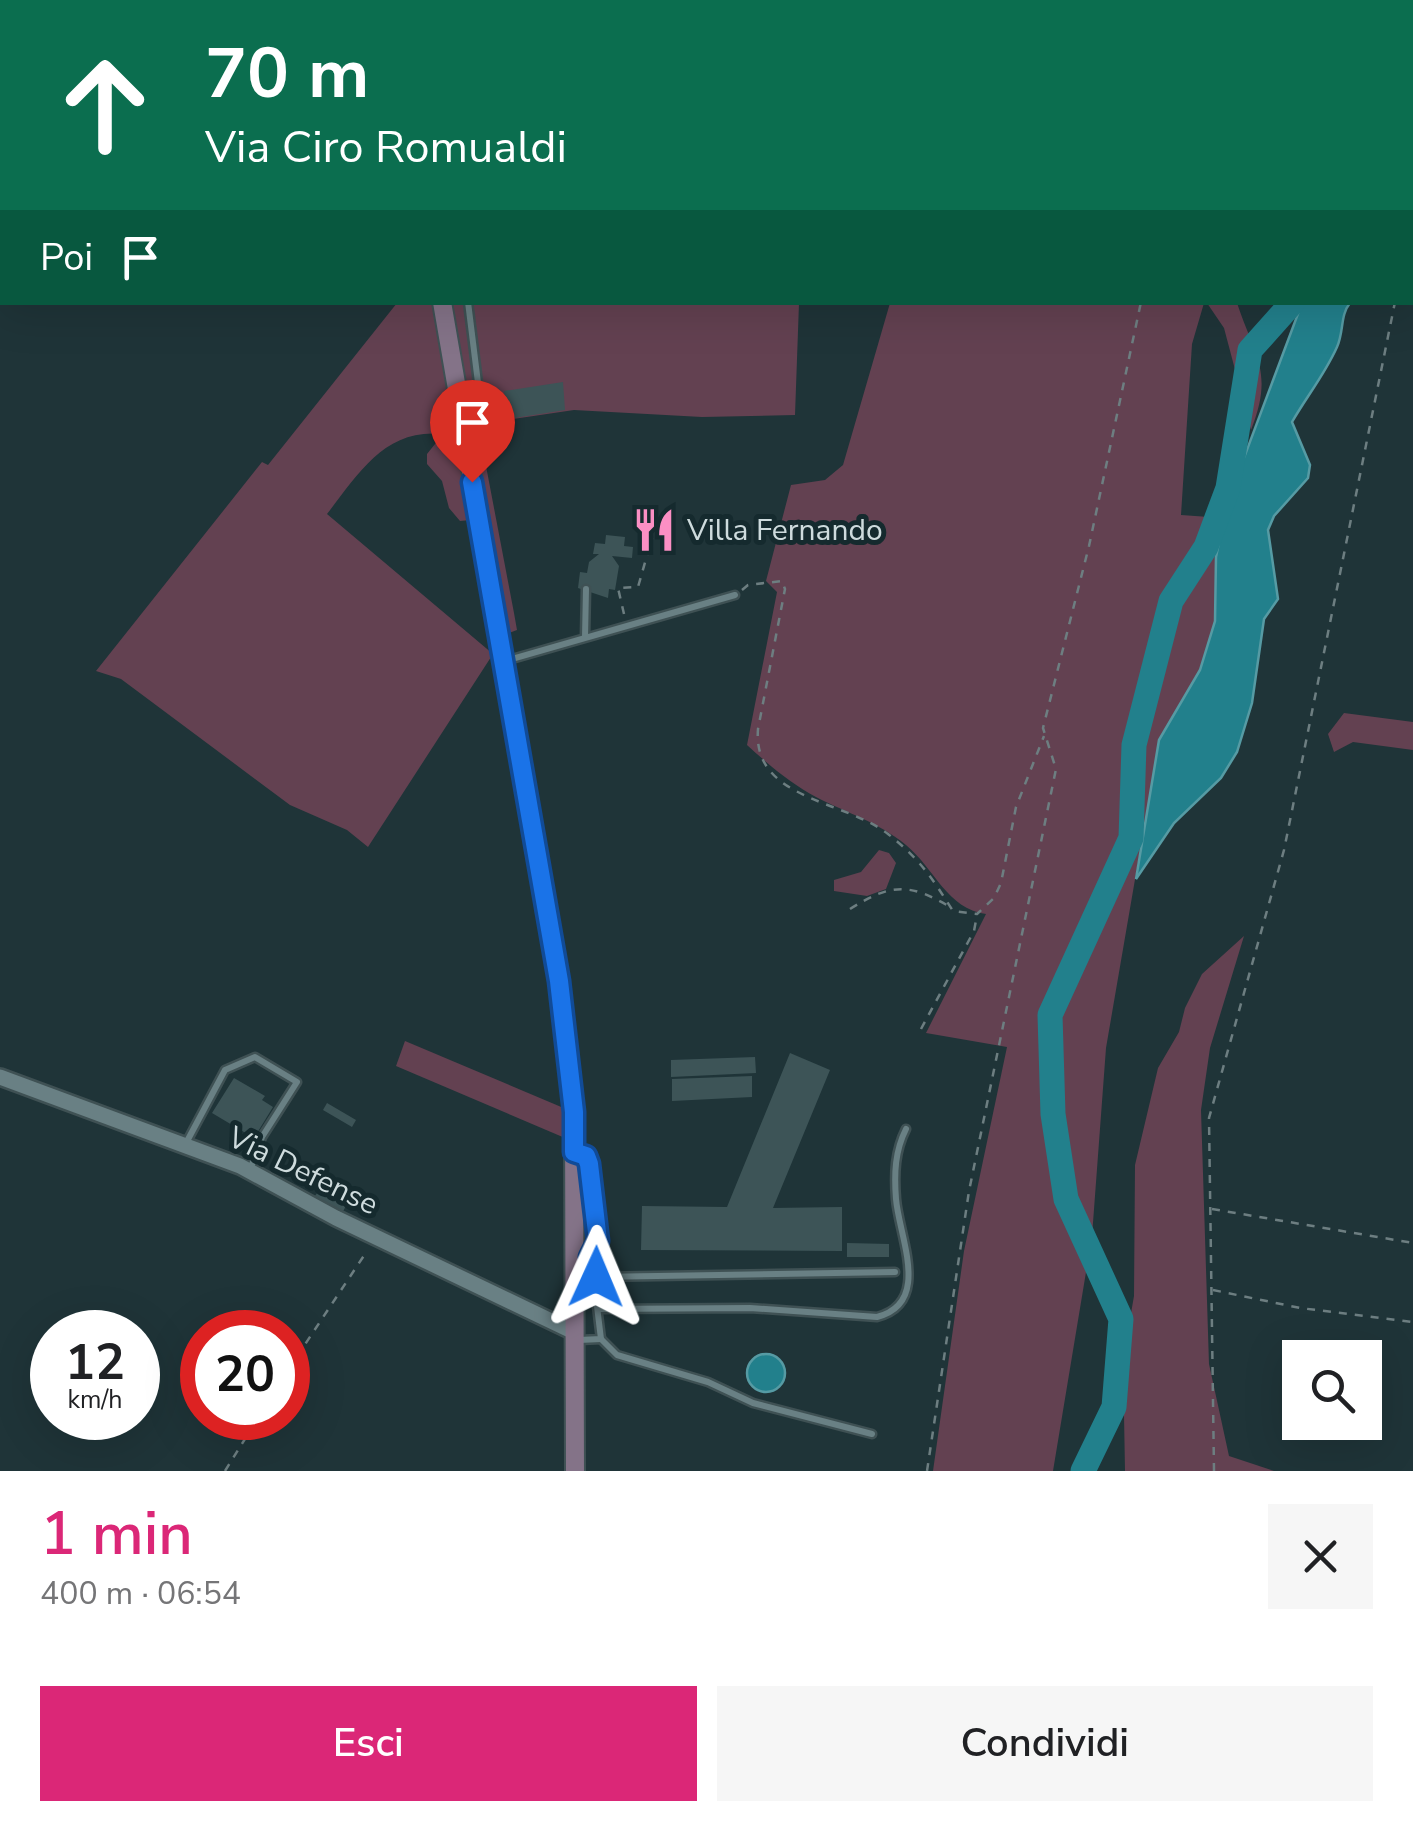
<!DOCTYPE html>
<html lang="it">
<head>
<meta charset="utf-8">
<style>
  body { margin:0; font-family:"Nunito Sans",sans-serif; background:#f6f6f6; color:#202124; height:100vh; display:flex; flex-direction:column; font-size:38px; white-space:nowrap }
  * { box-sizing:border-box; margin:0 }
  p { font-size:32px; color:#757577 }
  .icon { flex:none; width:55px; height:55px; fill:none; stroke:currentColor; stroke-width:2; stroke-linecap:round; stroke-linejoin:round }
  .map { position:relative; height:1471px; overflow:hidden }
  .details { display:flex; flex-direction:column; background:#fff; flex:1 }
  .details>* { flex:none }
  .banner { position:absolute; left:0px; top:0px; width:1415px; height:305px; box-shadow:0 10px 40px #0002; background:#0b6e4f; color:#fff; overflow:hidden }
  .fabs { position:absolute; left:1282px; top:1340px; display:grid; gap:20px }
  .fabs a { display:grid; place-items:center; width:100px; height:100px; border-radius:0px; background:#fff; box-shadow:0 10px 40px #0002; font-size:50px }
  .speed { position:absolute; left:30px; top:1310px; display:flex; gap:20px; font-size:50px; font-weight:700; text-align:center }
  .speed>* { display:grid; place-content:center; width:130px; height:130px; border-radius:50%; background:#fff; box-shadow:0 10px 40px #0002; line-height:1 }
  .speed small { font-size:25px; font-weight:400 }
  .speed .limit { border:15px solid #d22; background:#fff; color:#111 }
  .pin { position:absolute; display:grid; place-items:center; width:85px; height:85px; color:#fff; margin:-102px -42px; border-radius:50% 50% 50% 0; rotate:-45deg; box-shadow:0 0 10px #0007 }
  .pin .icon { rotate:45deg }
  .me { position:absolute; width:110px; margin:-55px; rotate:1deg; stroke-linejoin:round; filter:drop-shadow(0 0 8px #0008) }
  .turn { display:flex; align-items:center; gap:35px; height:210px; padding:0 40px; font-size:45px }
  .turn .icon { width:130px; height:130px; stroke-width:2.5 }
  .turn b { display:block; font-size:70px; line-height:85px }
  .then { display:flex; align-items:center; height:95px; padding:0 40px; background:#0003; gap:20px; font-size:38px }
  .round { display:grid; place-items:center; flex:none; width:105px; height:105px; border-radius:0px; background:#f6f6f6 }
  .headline { display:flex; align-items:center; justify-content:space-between; height:170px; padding:0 40px }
  h1 { font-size:60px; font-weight:600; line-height:75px; color:#db2777 }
  .cta { display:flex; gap:20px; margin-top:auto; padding:20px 40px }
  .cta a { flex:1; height:115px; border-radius:0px; background:#db2777; color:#fff; font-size:40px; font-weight:600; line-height:115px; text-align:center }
  .cta a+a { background:#f6f6f6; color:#202124 }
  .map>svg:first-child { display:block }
  .green { fill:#634151 }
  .water { fill:#22808c; stroke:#569ba4; stroke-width:2.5 }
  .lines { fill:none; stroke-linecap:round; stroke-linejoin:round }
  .stream { stroke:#569ba4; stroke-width:4 }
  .river { stroke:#22808c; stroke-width:25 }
  .building { fill:#3d5457 }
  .service-casing { stroke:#3f5154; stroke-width:11 }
  .tertiary-casing { stroke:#3f5154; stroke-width:20 }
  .secondary-casing { stroke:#3f5154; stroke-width:22 }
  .path { stroke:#6d7e81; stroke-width:2.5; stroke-dasharray:8 8; stroke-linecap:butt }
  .service { stroke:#698084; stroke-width:6 }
  .tertiary { stroke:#698084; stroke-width:15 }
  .secondary { stroke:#847388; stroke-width:18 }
  .route-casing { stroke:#114b97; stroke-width:25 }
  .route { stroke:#1a73e8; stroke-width:18 }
  .labels { text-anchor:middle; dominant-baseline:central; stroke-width:10; stroke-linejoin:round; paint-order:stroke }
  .poi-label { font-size:30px; fill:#cedbdd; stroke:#152a2e; text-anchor:start }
  .street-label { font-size:30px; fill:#cedbdd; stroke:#152a2e }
</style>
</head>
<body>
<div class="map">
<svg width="1413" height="1471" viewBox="0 0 1413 1471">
  <rect width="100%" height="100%" fill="#1f3438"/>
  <g class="green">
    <path d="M397,303H436L471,520L460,521L449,508L442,481L427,464V454L443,434C385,428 359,473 327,514L493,654L368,847L347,830L290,805L121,679L96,671L262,462L268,465Z"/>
    <polygon points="452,303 799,303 795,415 702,417 574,410 478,424 514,613 517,630 509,633"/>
    <path d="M890,303H1204L1192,344L1181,515L1223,518L1216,557L1215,621L1200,670L1159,740L1106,1048L1092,1236L1053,1471H933L964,1251L1007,1047L926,1033L986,914C947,909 935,869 906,845C878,822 847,813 816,797C790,783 769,765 747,745L777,592L766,581L791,485L825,480L843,465Z"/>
    <path d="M1207,303H1237C1255,357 1274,372 1251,430L1224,328Z"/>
    <polygon points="1344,713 1413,722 1413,750 1353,742 1334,752 1328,734"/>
    <polygon points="879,850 889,853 896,863 886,889 867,896 834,891 834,880 861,872"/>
    <polygon points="1244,936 1210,1048 1201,1110 1209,1364 1229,1456 1274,1471 1125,1471 1123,1359 1134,1296 1135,1165 1158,1068 1179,1032 1185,1008 1202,974"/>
    <polygon points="405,1041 566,1109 565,1138 396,1066"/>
  </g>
  <g class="water">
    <path d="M1302,303H1350C1340,315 1344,332 1337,347C1325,374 1307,396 1292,422L1310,465L1308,478L1274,516L1268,530L1278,599L1264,619L1252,703L1237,752L1221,778L1174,823L1136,879L1159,740L1200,670L1215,621L1216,557L1227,503Z"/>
    <circle cx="766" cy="1373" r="19"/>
  </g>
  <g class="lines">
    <polyline class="stream" points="1412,44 1413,43"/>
    <g class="river">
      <polyline points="1258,0 1258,2"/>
      <polyline points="1083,1471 1114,1407 1121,1319 1066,1199 1053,1114 1050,1015 1131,838 1134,745 1171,601 1206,547 1228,488 1250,350 1293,302"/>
    </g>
  </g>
  <g class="building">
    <polygon points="563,382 565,410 508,419 504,391"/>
    <polygon points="606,535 625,537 624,546 633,547 632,558 612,556 619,566 615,590 609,589 608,598 578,588 580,572 587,573 589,562 599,554 593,554 595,543 605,544"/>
    <polygon points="790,1053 830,1070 773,1208 842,1207 842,1251 641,1250 642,1206 727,1207"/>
    <polygon points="755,1057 756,1073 671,1077 671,1060"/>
    <polygon points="752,1076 752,1097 672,1101 672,1079"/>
    <polygon points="234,1078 265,1096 262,1100 273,1107 254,1138 212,1113"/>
    <polygon points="327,1103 356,1120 352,1127 323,1110"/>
    <polygon points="329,1177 354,1191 341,1215 312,1200"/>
    <polygon points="847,1243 889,1244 889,1257 847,1257"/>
  </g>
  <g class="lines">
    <g class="service-casing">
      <g id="service">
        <polyline points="364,0 390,1"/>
        <polyline points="345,2 350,0"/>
        <polyline points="463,414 480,399 468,302"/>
        <polyline points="585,637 586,589"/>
        <polyline points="505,661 735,595"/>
        <polyline points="185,1145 225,1070 255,1057 297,1082 262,1137 250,1170"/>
        <polyline points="575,1258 591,1257 598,1241 589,1164 579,1152"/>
        <polyline points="596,1277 895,1272"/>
        <path d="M599,1309L750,1308L877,1317C932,1303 899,1237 896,1199C894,1173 895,1151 906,1129"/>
        <polyline points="601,1339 617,1355 708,1382 753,1403 872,1434"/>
        <polyline points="579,1340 601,1339 591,1257"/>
      </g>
    </g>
    <g class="tertiary-casing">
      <polyline id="tertiary" points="0,1077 240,1166 336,1218 574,1332"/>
    </g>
    <g class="secondary-casing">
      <g id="secondary">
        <polyline points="391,0 391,2"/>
        <polyline points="442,302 559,981 574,1112 575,1471"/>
      </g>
    </g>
    <g class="path">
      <polyline points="1204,2 1204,0"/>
      <polyline points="1412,231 1413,228"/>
      <path d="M742,590L748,585L782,581L785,589L758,729C752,800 845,800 888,834C920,859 932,878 953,911L977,914L994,898L1001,883L1016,807L1044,736"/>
      <polyline points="624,614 618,588 638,587 652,538"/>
      <path d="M850,909C891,883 910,883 950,907"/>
      <polyline points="921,1029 974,931 977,915"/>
      <polyline points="1212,1209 1413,1243"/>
      <polyline points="1213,1290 1300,1308 1413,1322"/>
      <polyline points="288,1370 367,1251"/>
      <polyline points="225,1471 258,1418"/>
      <polyline points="927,1471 969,1191 1056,769 1043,728 1089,546 1141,302"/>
      <polyline points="1214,1471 1209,1118 1284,850 1395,302"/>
    </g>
    <use href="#service" class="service"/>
    <use href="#tertiary" class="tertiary"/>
    <use href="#secondary" class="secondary"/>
  </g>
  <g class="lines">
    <g class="route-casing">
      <polyline id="route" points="472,482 559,981 574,1112 574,1152 586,1156 589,1164 598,1241 590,1257 596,1277"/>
    </g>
    <use href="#route" class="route"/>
  </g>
  <defs>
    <g id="restaurant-bare" transform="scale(3.45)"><path d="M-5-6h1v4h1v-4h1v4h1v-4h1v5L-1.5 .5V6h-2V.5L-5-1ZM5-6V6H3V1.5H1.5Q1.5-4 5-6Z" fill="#fb8fc4" stroke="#152a2e" stroke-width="2.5" paint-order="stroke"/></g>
  </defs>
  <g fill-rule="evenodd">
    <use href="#restaurant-bare" x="654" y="530"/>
  </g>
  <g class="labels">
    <g class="poi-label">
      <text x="687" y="530">Villa Fernando</text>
    </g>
    <g class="street-label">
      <text transform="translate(303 1171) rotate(26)">Via Defense</text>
    </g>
  </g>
</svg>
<div class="fabs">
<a><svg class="icon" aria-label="search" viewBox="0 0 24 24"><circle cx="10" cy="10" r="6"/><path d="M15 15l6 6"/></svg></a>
</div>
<div class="speed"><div>12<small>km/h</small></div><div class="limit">20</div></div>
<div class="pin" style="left:472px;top:482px;background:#d93025"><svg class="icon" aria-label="arrive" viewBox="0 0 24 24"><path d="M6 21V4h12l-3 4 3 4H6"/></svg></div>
<svg class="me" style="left:596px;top:1277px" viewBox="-20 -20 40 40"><path d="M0-17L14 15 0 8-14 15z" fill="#1a73e8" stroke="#fff" stroke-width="4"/></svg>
<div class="banner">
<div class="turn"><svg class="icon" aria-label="ahead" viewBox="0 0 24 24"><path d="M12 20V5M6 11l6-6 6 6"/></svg><div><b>70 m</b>Via Ciro Romualdi</div></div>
<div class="then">Poi<svg class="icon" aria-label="arrive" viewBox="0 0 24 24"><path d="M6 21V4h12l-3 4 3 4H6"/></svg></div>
</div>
</div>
<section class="details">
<div class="headline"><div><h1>1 min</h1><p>400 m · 06:54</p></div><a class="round"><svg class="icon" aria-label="close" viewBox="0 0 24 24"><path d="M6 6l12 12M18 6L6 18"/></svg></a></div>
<div class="cta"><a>Esci</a><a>Condividi</a></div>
</section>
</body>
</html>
